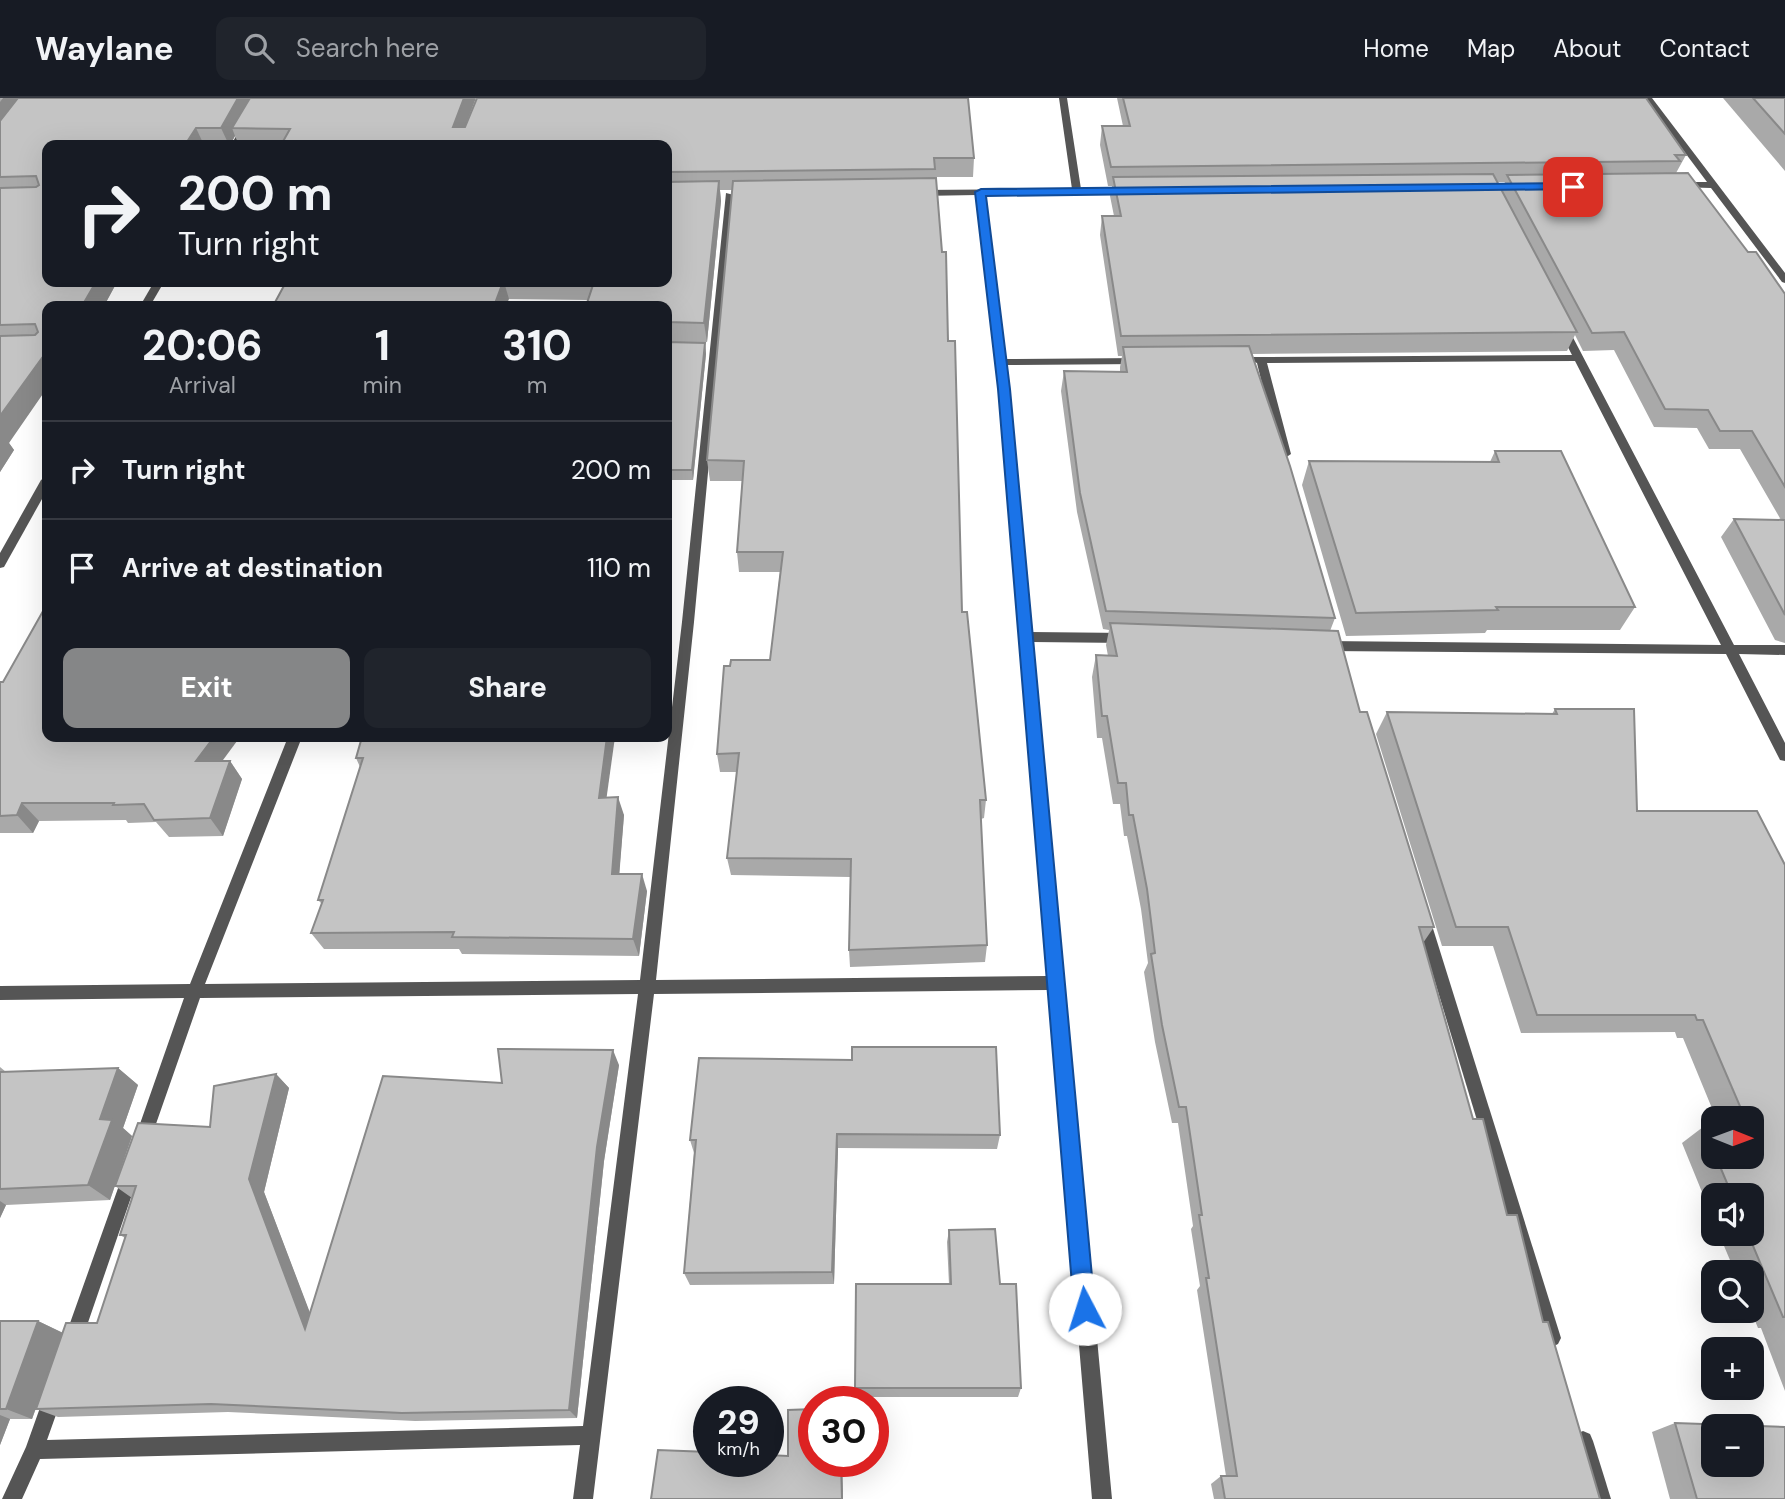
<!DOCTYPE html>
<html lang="en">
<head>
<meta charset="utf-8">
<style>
  body { margin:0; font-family:"DM Sans",sans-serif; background:#20242c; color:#f1f3f6; height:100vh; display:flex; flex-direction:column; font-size:26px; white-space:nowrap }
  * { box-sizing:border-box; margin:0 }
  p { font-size:23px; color:#9ea1a6 }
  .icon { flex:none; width:38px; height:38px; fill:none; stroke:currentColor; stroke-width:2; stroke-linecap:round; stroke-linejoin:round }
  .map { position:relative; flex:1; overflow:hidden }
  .drawer { position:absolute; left:42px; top:203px; width:630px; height:441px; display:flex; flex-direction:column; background:#171b24; border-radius:14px; box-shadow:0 7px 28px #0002 }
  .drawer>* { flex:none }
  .banner { position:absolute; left:42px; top:42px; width:630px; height:147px; border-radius:14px; box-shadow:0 7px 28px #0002; background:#171b24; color:#f1f3f6; overflow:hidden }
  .needle { width:46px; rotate:91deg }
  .controls { position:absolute; left:1701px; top:1008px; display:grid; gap:14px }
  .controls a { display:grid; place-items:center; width:63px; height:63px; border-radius:14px; background:#171b24; box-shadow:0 7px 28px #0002; font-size:35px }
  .speed { position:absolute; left:693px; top:1288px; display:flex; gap:14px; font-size:35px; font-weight:700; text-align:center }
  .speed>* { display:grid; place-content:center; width:91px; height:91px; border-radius:50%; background:#171b24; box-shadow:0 7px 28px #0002; line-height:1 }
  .speed small { font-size:18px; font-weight:400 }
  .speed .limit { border:10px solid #d22; background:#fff; color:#111 }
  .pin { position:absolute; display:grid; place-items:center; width:60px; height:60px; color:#fff; margin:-30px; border-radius:14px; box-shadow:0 4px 10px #0006 }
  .me { position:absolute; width:77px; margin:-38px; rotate:355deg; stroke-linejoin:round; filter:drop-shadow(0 0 5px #0008) }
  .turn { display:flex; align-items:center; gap:24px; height:147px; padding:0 21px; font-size:32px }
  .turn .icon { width:91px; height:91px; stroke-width:2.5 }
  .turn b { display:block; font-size:49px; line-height:60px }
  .eta { display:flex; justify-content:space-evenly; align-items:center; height:119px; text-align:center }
  .eta b { font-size:42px; font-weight:700; line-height:49px }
  .button { display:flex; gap:14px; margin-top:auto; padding:14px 21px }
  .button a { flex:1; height:80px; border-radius:14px; background:#858687; color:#fff; font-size:28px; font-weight:700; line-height:80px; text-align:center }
  .button a+a { background:#20242c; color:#f1f3f6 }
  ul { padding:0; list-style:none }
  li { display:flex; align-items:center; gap:21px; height:98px; padding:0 21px; border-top:2px solid #363941 }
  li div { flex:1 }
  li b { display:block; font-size:26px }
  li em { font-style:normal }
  header { display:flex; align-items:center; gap:42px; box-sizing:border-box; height:98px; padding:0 35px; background:#171b24; border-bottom:2px solid #363941 }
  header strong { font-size:33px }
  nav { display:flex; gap:38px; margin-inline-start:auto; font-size:24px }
  .search { width:490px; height:63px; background:#20242c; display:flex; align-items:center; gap:18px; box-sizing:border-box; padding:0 24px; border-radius:14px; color:#9ea1a6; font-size:26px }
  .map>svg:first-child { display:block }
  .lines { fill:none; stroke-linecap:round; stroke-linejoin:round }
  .street { fill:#555; fill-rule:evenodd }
  .wall { fill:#a9a9a9; fill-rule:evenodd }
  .shaded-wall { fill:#898989 }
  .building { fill:#c4c4c4; stroke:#898989; stroke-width:2; fill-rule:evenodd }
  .route { fill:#1a73e8; stroke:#114b97; stroke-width:2 }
</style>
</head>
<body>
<header>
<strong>Waylane</strong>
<div class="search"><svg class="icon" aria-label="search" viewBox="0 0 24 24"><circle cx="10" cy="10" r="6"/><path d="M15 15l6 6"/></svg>Search here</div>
<nav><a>Home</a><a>Map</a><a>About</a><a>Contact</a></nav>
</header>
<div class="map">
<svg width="1785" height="1401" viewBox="0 0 1785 1401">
  <rect width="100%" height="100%" fill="#fff"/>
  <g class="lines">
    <g class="street">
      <polygon points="258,0 266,0 239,47 231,47"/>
      <polygon points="1059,0 1067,0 1081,91 1127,90 1132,93 1127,96 986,97 1006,261 1140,260 1145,263 1140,266 1007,267 1031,534 1127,535 1133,540 1127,545 1032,544 1112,1401 1092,1401 1049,892 654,896 593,1401 573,1401 580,1347 40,1361 22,1401 2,1401 26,1349 47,1290 54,1288 61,1290 63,1297 47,1342 583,1328 638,896 200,900 150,1043 148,1049 142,1051 136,1049 134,1043 184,900 0,902 0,888 190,886 288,639 302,639 205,886 640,882 682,524 726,95 734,97 694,524 656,882 1048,878 996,264 977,97 920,98 915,95 920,92 1072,91"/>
      <polygon points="1644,0 1652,0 1785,175 1785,185 1782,184 1711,90 1677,89 1675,87 1680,84 1707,84"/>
      <polygon points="154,184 164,184 150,208 140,208"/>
      <polygon points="1563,227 1568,230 1734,547 1785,547 1785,557 1739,556 1785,645 1785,663 1780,662 1726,556 1325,553 1319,548 1325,543 1721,547 1575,263 1267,265 1291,356 1285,360 1279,356 1257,265 1249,262 1254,259 1572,257 1558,230"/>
      <polygon points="47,378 47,392 4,469 0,470 0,455 41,382"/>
      <polygon points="1423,815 1428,816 1430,821 1561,1240 1558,1246 1552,1249 1546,1246 1543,1240 1416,821 1418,816"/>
      <polygon points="130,1071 136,1073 138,1079 82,1242 79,1248 73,1251 67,1248 64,1242 122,1079 124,1073"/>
      <polygon points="1583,1333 1590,1336 1593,1343 1611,1401 1591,1401 1573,1343 1576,1336"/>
    </g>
  </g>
  <g class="wall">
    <polygon points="0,0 974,60 973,79 935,79 935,80 948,243 962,514 986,702 984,720 981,721 987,847 985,864 850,869 849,852 850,779 731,777 727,760 737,674 720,674 717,656 730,568 770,562 780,474 739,474 737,454 742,383 710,383 707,362 732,92 720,92 721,103 707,244 667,244 667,208 588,202 509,201 286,184 667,184 667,47 239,47 235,38 230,47 47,47 47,184 117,184 104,208 47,208 9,345 14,352 0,374"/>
    <path d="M1117,0H1646L1686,57L1676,75L1785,196V545L1775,542L1721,439L1734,421L1781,422L1740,351H1709L1697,330L1654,329L1614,252L1583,253L1575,237L1567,253L1252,256L1335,520L1330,533L1360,614L1434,829L1423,845L1473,1021L1507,1117L1600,1401H1214L1211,1386L1221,1378H1226L1197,1192L1200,1188L1191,1131L1193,1128L1178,1025H1172L1155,944L1144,874L1148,865L1141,811L1127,738H1124L1120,706H1113L1102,640H1097L1092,579L1096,557L1108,558L1106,547L1109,532L1103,531L1077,414L1061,293L1064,273L1120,274V269L1122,258H1118L1100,137L1102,118H1114L1110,98L1112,88H1108L1100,47L1102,28H1123ZM1497,84H1505L1501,92Z"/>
    <polygon points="1723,0 1785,0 1785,73"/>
    <polygon points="667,244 705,245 706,256 693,382 667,382"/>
    <polygon points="1495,353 1635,509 1620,532 1487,532 1485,535 1346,538 1302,387 1309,363 1490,364"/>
    <polygon points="0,584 3,584 222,663 230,663 242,681 223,738 169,739 156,724 128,725 126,722 39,723 33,735 0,735"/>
    <polygon points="1555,611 1637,713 1785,767 1785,1293 1761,1230 1758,1230 1751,1213 1752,1213 1752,1174 1735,1174 1719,1136 1752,1136 1752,1097 1713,1097 1713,1121 1682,1045 1703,1029 1713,1029 1713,1059 1752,1059 1752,1020 1716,1020 1683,940 1677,940 1675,934 1521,935 1493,848 1442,848 1376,636 1387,614 1552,616"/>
    <polygon points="362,639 607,700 624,717 619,776 647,793 639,858 462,856 459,851 324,851 311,835 322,806 318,802 360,669 356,660"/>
    <polygon points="699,960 1000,1037 997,1051 838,1050 834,1186 690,1187 684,1175 694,1055 690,1042"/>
    <polygon points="619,967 604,1063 577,1320 415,1323 228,1314 58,1319 36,1311 97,1225 125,1140 120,1137 132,1100 115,1088 210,1029 276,976 289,990 264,1094 310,1216 502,985"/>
    <polygon points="0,969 6,974 118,970 138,987 123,1030 132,1038 110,1102 6,1107 0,1120"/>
    <polygon points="949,1132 1000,1186 1021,1290 1018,1299 856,1299 855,1290 949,1186 947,1144"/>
    <polygon points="0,1223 38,1223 63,1235 32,1321 10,1321 0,1347"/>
    <polygon points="1675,1325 1785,1401 1670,1401 1652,1334"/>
  </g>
  <g class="shaded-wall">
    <polygon points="3,0 29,0 0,35 0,4"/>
    <polygon points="238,0 255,0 232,30 235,38 230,47 229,47 221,30"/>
    <polygon points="464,0 476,0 458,47 453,29"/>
    <polygon points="196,30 204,47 185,47"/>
    <polygon points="719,83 721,103 707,244 704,225"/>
    <polygon points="96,184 117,184 104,208 82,208"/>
    <polygon points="503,184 504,184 509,201 506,208 494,208"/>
    <polygon points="705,245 706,256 693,382 692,372"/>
    <polygon points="47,253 47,290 9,345 14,352 0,374 0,318"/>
    <polygon points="214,639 240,639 209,681 196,663"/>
    <polygon points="607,639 615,639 604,718 599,700"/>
    <polygon points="230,663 242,681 223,738 210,720"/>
    <polygon points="618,699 624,717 618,793 612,776"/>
    <polygon points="22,705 39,723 33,735 17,717"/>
    <polygon points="642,776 647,793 639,858 633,841"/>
    <polygon points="613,952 619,967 604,1063 577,1320 569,1312 597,1049"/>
    <polygon points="118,970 138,987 123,1030 132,1038 110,1102 88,1087 100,1021"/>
    <polygon points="276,976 289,990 264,1094 320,1241 305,1231 249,1081"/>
    <polygon points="837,1036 838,1050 834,1186 832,1174"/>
    <polygon points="0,1103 6,1107 0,1120"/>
    <polygon points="38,1223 63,1235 32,1321 6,1311"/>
    <polygon points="0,1317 10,1321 0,1347"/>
    <polygon points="841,1363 842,1363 843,1401 842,1401"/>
  </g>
  <g class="building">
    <polygon points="18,0 238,0 221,30 196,30 185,47 47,47 47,184 96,184 82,208 47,208 47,253 0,318 0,238 35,237 38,234 35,226 0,227 0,90 36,89 39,87 36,78 0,79 0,23"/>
    <polygon points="250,0 464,0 453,29 465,29 477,0 968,0 974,60 934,60 935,71 667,74 667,47 281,47 290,31 232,30"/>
    <polygon points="1123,0 1646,0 1686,57 1675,57 1680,63 1111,69 1102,28 1130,28"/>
    <polygon points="1753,0 1785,0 1785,36"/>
    <polygon points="1688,75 1748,154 1756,154 1785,196 1785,389 1752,333 1720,333 1708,312 1665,311 1624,234 1592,235 1507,77"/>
    <polygon points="1493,76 1577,234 1121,238 1102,118 1121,118 1113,79"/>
    <polygon points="936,80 942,154 946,154 948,243 955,243 962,514 967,514 986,702 980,702 987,847 849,852 851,761 727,760 739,655 717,656 724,568 730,568 731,562 770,562 783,454 737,454 744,363 707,362 733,83"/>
    <polygon points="719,83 704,225 667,224 667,208 586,208 594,184 667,184 667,84"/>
    <polygon points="286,184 503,184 494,208 273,208"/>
    <polygon points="667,244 705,245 692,372 667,372"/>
    <polygon points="1249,248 1290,368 1335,520 1106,513 1080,395 1064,273 1127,274 1123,249"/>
    <polygon points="1495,353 1561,353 1635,509 1496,509 1498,512 1356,515 1309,363 1499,364"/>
    <polygon points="1734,421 1785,422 1785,517"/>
    <polygon points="47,506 47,639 214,639 196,663 230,663 210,720 154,722 144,706 113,707 114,705 22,705 17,717 0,718 0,584 3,584"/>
    <polygon points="1110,525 1338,533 1360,614 1367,614 1434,829 1419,829 1473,1021 1483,1021 1507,1117 1517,1117 1543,1224 1548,1224 1600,1401 1225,1401 1221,1378 1237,1378 1206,1180 1209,1180 1199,1117 1202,1117 1186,1009 1179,1009 1162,927 1151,856 1155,855 1147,791 1133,717 1129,717 1126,685 1118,685 1107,618 1102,618 1096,557 1117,558"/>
    <polygon points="1555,611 1634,611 1637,713 1757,713 1785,767 1785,1219 1783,1219 1748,1136 1752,1136 1752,1097 1732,1097 1716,1059 1752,1059 1752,1020 1745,1020 1703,922 1697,922 1695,917 1537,917 1508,829 1456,829 1387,614 1557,616"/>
    <polygon points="362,639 607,639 599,700 618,699 612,776 642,776 633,841 452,839 454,834 311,835 323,802 318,802 363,660 356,660"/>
    <polygon points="852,949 996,949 1000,1037 837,1036 832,1174 684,1175 696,1042 690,1042 699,960 852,962"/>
    <polygon points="498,951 613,952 597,1049 569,1312 402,1315 211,1306 36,1311 66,1225 97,1225 126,1137 120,1137 136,1088 115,1088 138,1025 210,1029 214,988 276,976 249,1081 305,1231 383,978 502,985"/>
    <polygon points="118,970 100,1021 112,1022 88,1087 0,1091 0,974"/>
    <polygon points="1703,1029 1713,1029 1713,1052"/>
    <polygon points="995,1131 1000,1186 1016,1186 1021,1290 855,1290 856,1186 951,1186 949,1132"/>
    <polygon points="0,1223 38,1223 6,1311 0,1311"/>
    <polygon points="814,1311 814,1363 841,1363 842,1401 651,1401 658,1352 709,1354 709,1363 768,1363 768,1357 788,1358 788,1312"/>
    <path d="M1675,1325L1785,1329V1401H1697ZM1713,1328H1752V1367H1713Z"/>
  </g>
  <polygon class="route" points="1573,85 1578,89 1577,91 986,98 1010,291 1095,1211 1092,1218 1085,1221 1077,1218 1074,1211 998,291 975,94 981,91"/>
</svg>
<div class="controls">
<a><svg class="needle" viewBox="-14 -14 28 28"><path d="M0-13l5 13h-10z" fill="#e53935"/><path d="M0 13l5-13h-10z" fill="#9ea1a6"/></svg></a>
<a><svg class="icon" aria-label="sound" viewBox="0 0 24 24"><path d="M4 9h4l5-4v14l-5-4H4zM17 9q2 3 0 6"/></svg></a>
<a><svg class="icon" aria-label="search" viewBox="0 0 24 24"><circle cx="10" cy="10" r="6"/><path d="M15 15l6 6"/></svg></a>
<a>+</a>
<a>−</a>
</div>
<div class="speed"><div>29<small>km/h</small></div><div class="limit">30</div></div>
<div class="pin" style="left:1573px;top:89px;background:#d93025"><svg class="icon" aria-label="arrive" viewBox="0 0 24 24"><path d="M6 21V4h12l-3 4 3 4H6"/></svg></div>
<svg class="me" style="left:1085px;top:1211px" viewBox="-20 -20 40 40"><circle r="19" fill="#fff"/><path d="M0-13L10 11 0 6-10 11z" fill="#1a73e8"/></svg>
<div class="banner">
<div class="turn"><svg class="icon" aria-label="right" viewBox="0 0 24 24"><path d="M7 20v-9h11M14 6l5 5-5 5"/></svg><div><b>200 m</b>Turn right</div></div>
</div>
<section class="drawer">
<div class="eta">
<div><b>20:06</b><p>Arrival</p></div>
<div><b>1</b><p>min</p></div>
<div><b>310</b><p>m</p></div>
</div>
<ul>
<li><svg class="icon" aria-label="right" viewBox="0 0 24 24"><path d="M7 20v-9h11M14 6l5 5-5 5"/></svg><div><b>Turn right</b></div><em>200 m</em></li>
<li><svg class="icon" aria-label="arrive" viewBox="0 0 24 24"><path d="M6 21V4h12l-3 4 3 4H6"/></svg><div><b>Arrive at destination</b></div><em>110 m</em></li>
</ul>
<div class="button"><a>Exit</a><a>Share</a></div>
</section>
</div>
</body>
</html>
